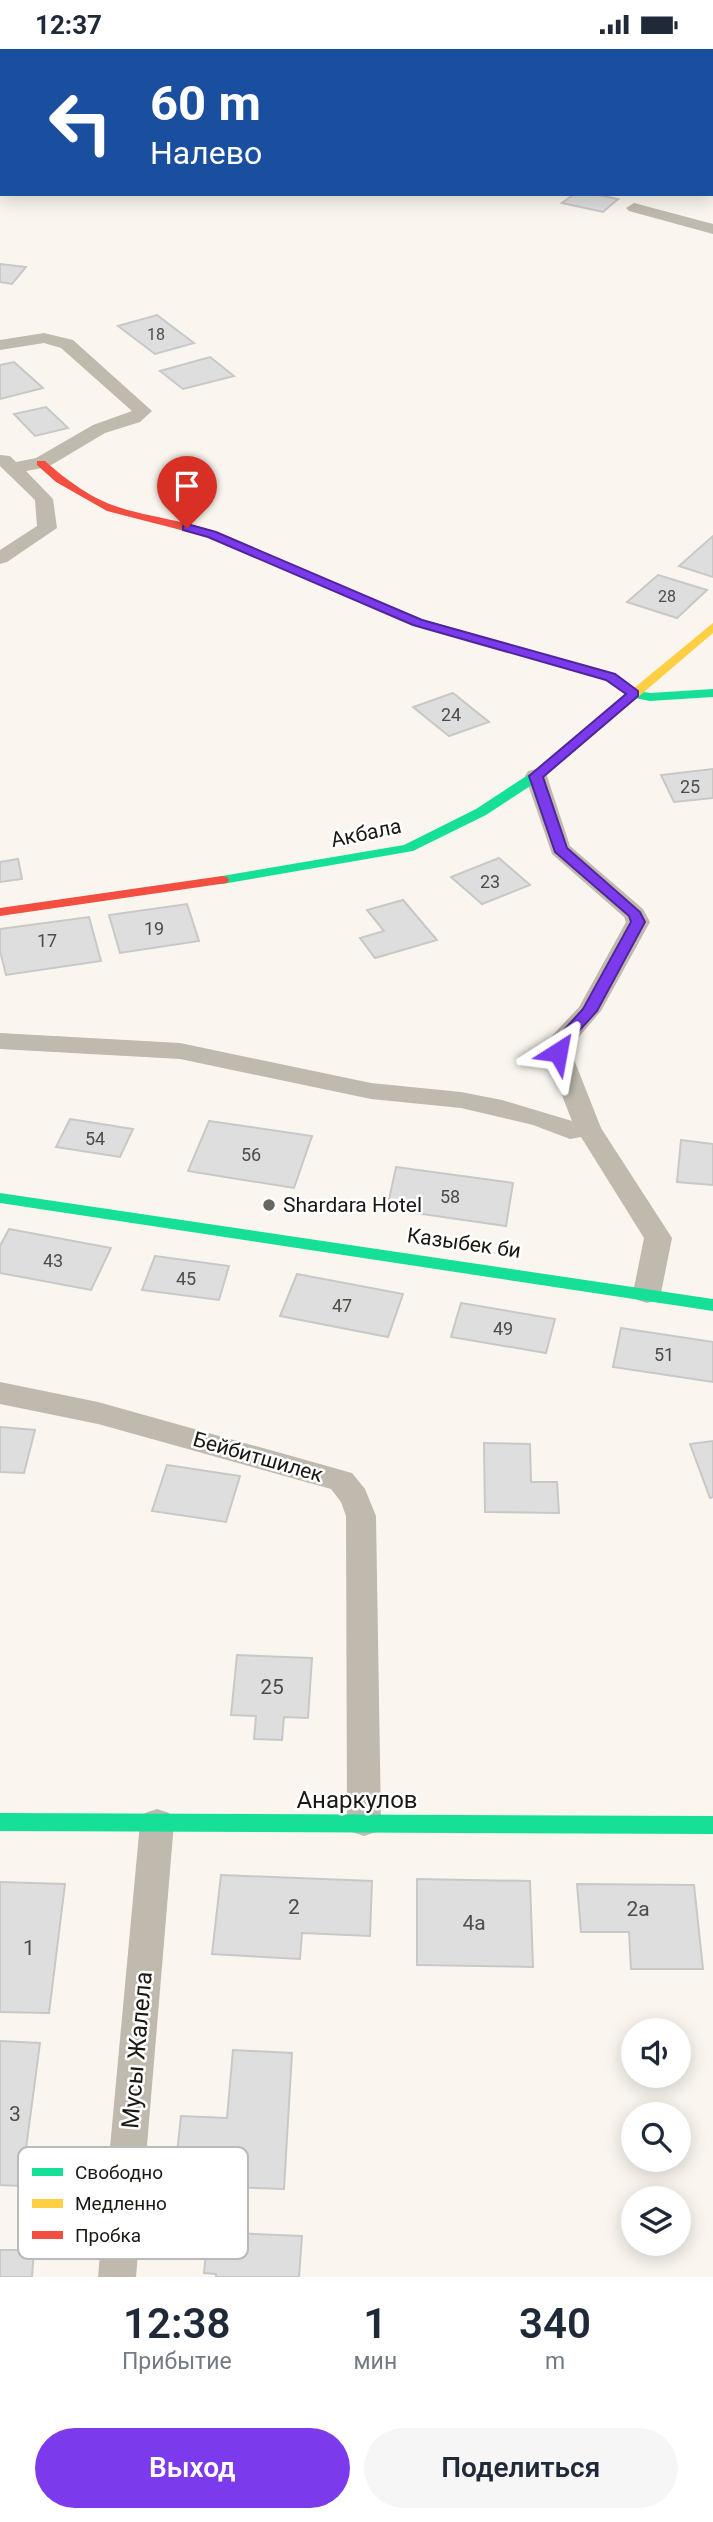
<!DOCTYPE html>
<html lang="ru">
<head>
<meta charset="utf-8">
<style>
  body { margin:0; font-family:Roboto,sans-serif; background:#f6f6f7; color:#1f2937; height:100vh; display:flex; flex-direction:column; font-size:26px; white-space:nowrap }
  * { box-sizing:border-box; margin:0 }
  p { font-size:23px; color:#747a83 }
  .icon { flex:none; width:38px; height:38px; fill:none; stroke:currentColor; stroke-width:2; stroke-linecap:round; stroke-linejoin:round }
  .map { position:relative; height:2228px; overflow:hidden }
  .details { display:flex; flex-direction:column; background:#fff; flex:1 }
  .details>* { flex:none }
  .top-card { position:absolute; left:0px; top:0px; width:714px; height:147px; box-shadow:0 4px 18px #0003; background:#1a4fa0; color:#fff; overflow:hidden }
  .tools { position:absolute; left:621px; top:1969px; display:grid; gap:14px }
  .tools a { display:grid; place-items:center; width:70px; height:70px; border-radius:50%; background:#fff; box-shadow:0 4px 18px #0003; font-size:35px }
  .pin { position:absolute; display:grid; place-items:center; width:60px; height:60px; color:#fff; margin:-72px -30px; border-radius:50% 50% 50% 0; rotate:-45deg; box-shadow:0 0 7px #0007 }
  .pin .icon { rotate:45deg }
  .me { position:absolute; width:77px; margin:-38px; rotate:34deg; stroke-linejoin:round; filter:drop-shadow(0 0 5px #0008) }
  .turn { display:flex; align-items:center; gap:24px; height:147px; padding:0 35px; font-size:32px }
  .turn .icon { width:91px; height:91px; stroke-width:2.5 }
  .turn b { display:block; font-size:49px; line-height:60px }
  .eta { display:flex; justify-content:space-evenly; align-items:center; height:119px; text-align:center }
  .eta b { font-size:42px; font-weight:600; line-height:49px }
  .primary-button { display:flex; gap:14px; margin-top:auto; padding:14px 35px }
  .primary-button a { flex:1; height:80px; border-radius:42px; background:#7c3aed; color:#fff; font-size:28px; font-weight:600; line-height:80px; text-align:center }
  .primary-button a+a { background:#f6f6f7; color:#1f2937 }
  .status { display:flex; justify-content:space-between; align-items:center; height:49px; padding:0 35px; background:#fff; direction:ltr }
  .status svg { height:19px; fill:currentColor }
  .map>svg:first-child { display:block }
  .building { fill:#dfdede; stroke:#c8c8c7; stroke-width:2 }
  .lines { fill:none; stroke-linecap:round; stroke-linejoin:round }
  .street { fill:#bfb9ae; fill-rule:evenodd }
  .fast { fill:#16e098; fill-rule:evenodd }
  .slow { fill:#ffcf43; fill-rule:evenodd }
  .jam { fill:#f24e42; fill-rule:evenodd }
  .route { fill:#7c3aed; stroke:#51269a; stroke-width:2 }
  .poi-dot { fill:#686660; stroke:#fff; stroke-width:2.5 }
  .labels { text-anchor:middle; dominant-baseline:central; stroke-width:5; stroke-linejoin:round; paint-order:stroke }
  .far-number-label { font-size:16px; fill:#4d4c48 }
  .number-label { font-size:18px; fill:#4d4c48 }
  .street-label { font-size:21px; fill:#1a1813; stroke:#fff }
  .poi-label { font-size:21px; fill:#1a1813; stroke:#fff; text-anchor:start }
  .near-number-label { font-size:21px; fill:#4d4c48 }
  .near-street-label { font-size:24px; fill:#1a1813; stroke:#fff }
  .key { fill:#fff; stroke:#babab8; stroke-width:2 }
  .key-label { font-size:19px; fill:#1a1813 }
</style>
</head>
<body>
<div class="status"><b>12:37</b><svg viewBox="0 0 49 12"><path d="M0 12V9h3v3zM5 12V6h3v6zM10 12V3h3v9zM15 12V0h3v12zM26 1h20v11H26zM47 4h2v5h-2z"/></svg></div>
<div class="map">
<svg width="713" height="2228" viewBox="0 0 713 2228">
  <rect width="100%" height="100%" fill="#faf6ef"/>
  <g class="building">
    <polygon points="574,145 594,145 618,150 603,163 562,154"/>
    <polygon points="0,215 26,218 12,235 0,233"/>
    <polygon points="157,266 194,294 155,305 118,277"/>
    <polygon points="210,308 234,327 183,340 160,322"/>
    <polygon points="14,313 43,339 0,350 0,316"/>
    <polygon points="46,358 68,379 35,387 14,365"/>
    <polygon points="713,487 713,528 679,517"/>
    <polygon points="658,526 707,541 677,569 627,553"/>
    <polygon points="453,644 489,673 449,687 413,658"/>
    <polygon points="713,720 713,749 674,753 661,726"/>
    <polygon points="499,809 530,836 482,855 451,828"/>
    <polygon points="18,810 22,830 0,833 0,813"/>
    <polygon points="403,851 437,891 375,909 360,889 384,882 367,861"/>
    <polygon points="187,855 199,892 120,904 109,866"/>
    <polygon points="89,868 101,912 6,926 0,902 0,880"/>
    <polygon points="70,1070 133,1080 120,1108 56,1098"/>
    <polygon points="209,1072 312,1087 294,1139 188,1122"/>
    <polygon points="681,1091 713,1095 713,1136 677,1133"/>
    <polygon points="396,1118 513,1134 506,1177 387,1160"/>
    <polygon points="9,1180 111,1199 91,1241 0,1224 0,1197"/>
    <polygon points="155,1207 229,1217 219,1251 142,1241"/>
    <polygon points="297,1225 403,1245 388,1288 280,1267"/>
    <polygon points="461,1254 555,1270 546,1304 451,1288"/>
    <polygon points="621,1279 713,1293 713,1333 613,1318"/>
    <polygon points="0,1378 35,1381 24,1424 0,1423"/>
    <polygon points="713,1392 713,1448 710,1449 690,1395"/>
    <polygon points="484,1394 530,1395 531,1433 557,1433 559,1464 485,1463"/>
    <polygon points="167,1416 240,1427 226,1473 152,1462"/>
    <polygon points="237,1606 312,1609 308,1669 284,1668 282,1691 254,1690 256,1667 231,1666"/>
    <polygon points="221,1826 372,1832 370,1887 302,1884 300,1910 212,1905"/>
    <polygon points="417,1830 530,1832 533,1918 417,1916"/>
    <polygon points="0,1833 65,1835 49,1964 0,1963"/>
    <polygon points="577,1835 694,1836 703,1920 631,1920 629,1883 581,1883"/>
    <polygon points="0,1992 40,1994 21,2137 0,2136"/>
    <polygon points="233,2001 292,2004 284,2140 223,2138 221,2164 171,2162 181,2067 227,2069"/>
    <polygon points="208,2183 302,2187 299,2228 216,2228 216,2225 204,2224"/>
    <polygon points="0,2201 34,2201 32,2228 0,2228"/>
  </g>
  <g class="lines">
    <g class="street">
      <polygon points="143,0 161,0 162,2 144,2"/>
      <polygon points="267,0 285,0 266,2"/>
      <polygon points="336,0 354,0 355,2 337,2"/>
      <polygon points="468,0 485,0 486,2 469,2"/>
      <rect x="712" y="86" width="1" height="8"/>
      <polygon points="634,154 713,175 713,185 629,162 626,159"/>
      <polygon points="44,284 73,291 152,362 140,373 105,384 48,418 26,422 53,450 57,479 7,513 0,515 0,501 37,477 35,451 0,417 0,406 10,407 16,413 36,409 93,376 132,362 61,299 44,294 0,301 0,291"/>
      <polygon points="536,720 544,722 547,727 570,797 643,860 650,873 601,962 572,996 571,1003 601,1079 672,1189 661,1244 657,1251 647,1254 637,1251 633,1244 644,1189 581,1088 570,1090 533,1076 461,1059 371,1050 180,1010 0,1000 0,984 180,994 371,1034 461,1043 502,1051 572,1072 545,1003 551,988 579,958 626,873 624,868 552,805 525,727 528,722"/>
      <polygon points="0,1333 98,1353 352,1424 365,1440 376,1467 381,1773 376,1783 364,1787 352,1783 347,1773 346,1467 341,1453 331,1440 98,1375 0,1355"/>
      <polygon points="157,1760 169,1764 174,1774 136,2228 98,2228 140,1774 145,1764"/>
    </g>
    <g class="fast">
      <polygon points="236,493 422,570 614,625 638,642 650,644 713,640 713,648 650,652 630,648 606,631 414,576 232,498 232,494"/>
      <polygon points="571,694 577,698 576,701 541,730 486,766 413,802 222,835 215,831 222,827 404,796 476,760 531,724"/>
      <polygon points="0,1144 713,1250 713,1262 0,1154"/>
      <polygon points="0,1764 713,1767 713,1785 0,1782"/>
    </g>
    <polygon class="slow" points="713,574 713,584 576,701 566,701 566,695"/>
    <g class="jam">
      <path d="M37,412H45C65,430 92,450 118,458C150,469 218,476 242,496L240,498H232L208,488L107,462L56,433L37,416Z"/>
      <polygon points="222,827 227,828 229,831 227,834 0,867 0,859"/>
    </g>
  </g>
  <polygon class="route" points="187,475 216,483 422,571 615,625 638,642 638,647 543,728 567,799 640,863 645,873 597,962 567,995 564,1006 553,1006 552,994 583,960 631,873 629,867 555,803 529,727 626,645 606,631 413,576 208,488 183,481 183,477"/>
  <circle class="poi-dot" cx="269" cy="1156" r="7"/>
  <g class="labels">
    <g class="far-number-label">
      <text x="156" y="285">18</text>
      <text x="667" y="547">28</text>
    </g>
    <g class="number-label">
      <text x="451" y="665">24</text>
      <text x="690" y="737">25</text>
      <text x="490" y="832">23</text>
      <text x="154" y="879">19</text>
      <text x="47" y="891">17</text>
      <text x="95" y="1089">54</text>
      <text x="251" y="1105">56</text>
      <text x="450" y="1147">58</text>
      <text x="53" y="1211">43</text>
      <text x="186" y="1229">45</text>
      <text x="342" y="1256">47</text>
      <text x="503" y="1279">49</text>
      <text x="664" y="1305">51</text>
    </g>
    <g class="street-label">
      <text transform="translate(366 784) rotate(-12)">Акбала</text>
      <text transform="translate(464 1194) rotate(8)">Казыбек би</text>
      <text transform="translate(258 1408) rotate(16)">Бейбитшилек</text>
    </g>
    <g class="poi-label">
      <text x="283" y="1156">Shardara Hotel</text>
    </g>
    <g class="near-number-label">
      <text x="272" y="1638">25</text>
      <text x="294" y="1858">2</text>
      <text x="638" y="1860">2а</text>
      <text x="474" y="1874">4а</text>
      <text x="29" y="1899">1</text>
      <text x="15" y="2065">3</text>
    </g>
    <g class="near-street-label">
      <text x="357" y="1751">Анаркулов</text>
      <text transform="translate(137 2001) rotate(-85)">Мусы Жалела</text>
    </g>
  </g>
  <rect x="18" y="2098" width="230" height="112" rx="10" class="key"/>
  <rect x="32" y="2119" width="31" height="8" fill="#16e098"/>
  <rect x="32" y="2150" width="31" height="9" fill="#ffcf43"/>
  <rect x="32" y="2182" width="31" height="8" fill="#f24e42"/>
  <g class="key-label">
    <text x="75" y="2130">Свободно</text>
    <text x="75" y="2161">Медленно</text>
    <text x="75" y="2193">Пробка</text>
  </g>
</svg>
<div class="tools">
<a><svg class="icon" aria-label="sound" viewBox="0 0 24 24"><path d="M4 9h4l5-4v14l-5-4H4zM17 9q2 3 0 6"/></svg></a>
<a><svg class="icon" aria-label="search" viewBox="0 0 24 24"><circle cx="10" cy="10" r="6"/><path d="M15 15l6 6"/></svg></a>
<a><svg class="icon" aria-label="layers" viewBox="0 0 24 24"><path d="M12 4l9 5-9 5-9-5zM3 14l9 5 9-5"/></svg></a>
</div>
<div class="pin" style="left:187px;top:479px;background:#d93025"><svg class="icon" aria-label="arrive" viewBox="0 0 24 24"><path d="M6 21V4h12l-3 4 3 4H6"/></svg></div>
<svg class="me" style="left:558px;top:1003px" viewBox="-20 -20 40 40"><path d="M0-17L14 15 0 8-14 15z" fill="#7c3aed" stroke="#fff" stroke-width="4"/></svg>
<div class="top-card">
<div class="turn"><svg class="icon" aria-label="left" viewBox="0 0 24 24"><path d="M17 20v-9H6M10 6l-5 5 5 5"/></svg><div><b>60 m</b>Налево</div></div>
</div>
</div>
<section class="details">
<div class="eta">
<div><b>12:38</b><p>Прибытие</p></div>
<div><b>1</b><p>мин</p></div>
<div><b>340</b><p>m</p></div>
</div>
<div class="primary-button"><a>Выход</a><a>Поделиться</a></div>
</section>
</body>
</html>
